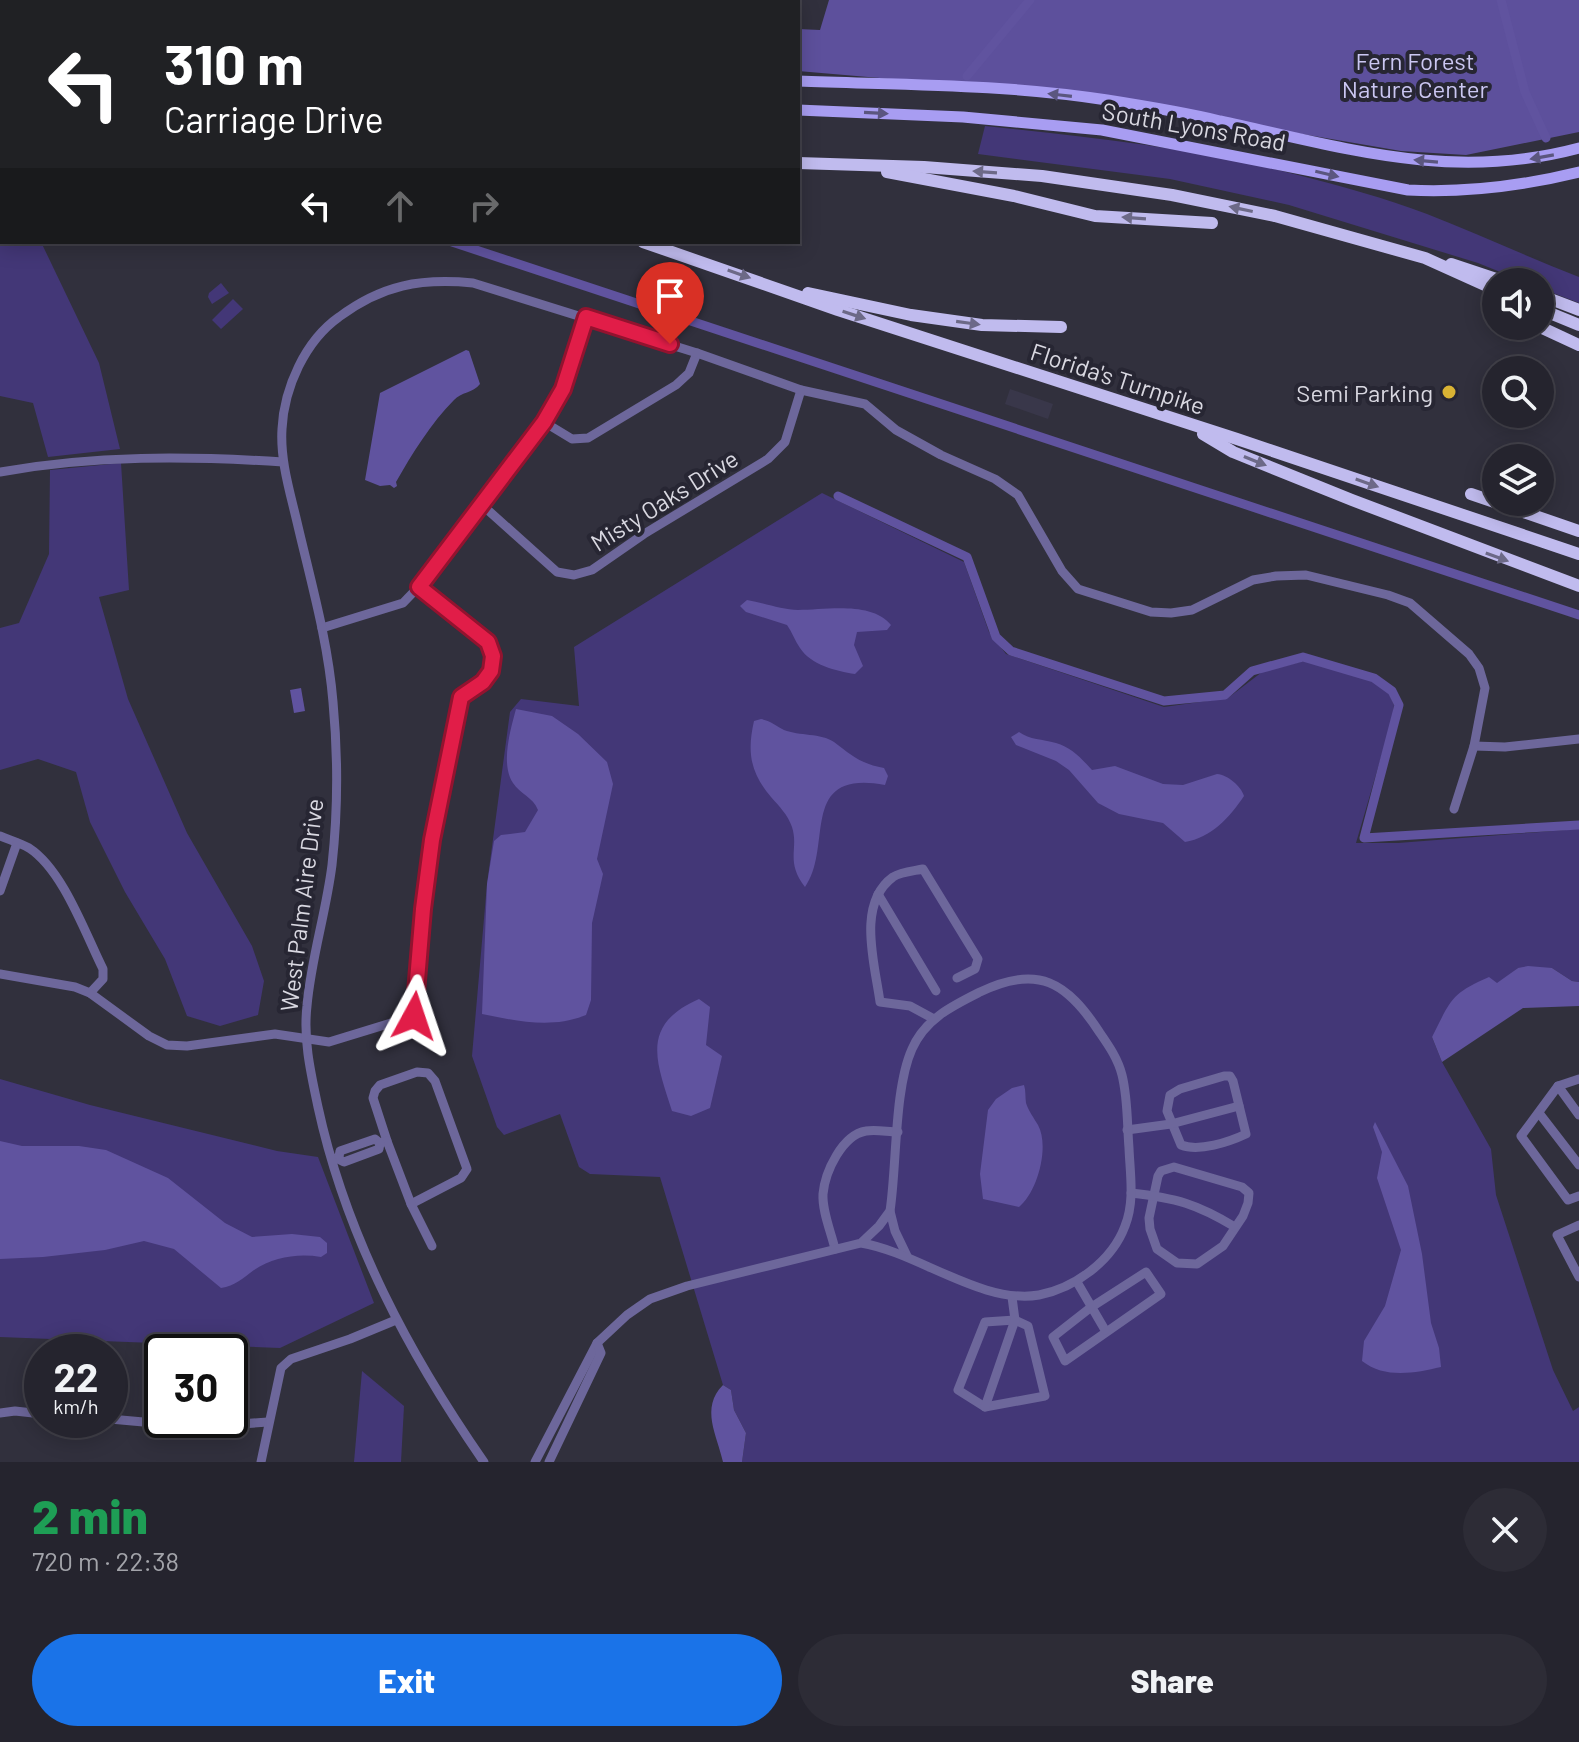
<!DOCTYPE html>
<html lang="en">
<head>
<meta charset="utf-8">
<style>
  body { margin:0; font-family:Barlow,sans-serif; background:#2d2c36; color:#f1f3f6; height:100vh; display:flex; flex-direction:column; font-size:30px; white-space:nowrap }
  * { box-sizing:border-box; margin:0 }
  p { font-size:26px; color:#a3a4aa }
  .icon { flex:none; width:44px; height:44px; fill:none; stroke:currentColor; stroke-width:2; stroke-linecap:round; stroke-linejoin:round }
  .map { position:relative; height:1462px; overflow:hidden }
  .sheet { display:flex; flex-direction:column; background:#25242e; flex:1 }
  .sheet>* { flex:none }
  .hud { position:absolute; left:0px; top:0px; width:800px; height:244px; box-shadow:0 4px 20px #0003,0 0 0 2px #42414a; background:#202124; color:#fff; overflow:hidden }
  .buttons { position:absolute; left:1482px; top:268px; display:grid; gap:16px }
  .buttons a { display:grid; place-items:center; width:72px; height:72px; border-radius:50%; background:#25242e; box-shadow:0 4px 20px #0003,0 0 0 2px #42414a; font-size:40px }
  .speed { position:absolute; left:24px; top:1334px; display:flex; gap:16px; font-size:40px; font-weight:700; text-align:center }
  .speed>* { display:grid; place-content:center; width:104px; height:104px; border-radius:50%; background:#25242e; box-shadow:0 4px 20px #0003,0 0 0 2px #42414a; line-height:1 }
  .speed small { font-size:20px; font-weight:400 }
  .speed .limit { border:4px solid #111; border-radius:12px; background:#fff; color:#111 }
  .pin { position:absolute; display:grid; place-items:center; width:68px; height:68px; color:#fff; margin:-82px -34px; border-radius:50% 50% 50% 0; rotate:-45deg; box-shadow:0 0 8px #0007 }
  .pin .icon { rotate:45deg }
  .me { position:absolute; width:88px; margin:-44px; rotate:5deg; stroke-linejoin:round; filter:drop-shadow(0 0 6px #0008) }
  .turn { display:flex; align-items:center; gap:28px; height:168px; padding:0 32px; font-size:36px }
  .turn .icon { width:104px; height:104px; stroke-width:2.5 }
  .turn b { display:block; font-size:56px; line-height:68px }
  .lanes { display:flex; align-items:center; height:76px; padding:0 32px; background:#0003; justify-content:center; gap:40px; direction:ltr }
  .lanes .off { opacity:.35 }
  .round { display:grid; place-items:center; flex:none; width:84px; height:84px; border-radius:42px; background:#2d2c36 }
  .head { display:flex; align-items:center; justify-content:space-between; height:136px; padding:0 32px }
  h1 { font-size:48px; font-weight:800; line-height:60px; color:#1e9e55 }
  .button { display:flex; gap:16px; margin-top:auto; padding:16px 32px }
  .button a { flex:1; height:92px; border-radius:48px; background:#1a73e8; color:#fff; font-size:32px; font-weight:800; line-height:92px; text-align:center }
  .button a+a { background:#2d2c36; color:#f1f3f6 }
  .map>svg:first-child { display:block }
  .built { fill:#39374a }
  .green { fill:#433777 }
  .forest { fill:#5d509c }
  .water { fill:#60539f }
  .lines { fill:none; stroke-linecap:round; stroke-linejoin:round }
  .canal { stroke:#60539f; stroke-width:9 }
  .minor { stroke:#6d679b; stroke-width:9 }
  .major { stroke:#a89df2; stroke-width:11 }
  .highway { stroke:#c0bbee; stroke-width:12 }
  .oneway { fill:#5b567f }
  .oneway2 { fill:#6c6987 }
  .route-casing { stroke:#92132f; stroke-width:20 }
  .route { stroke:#e11d48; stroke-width:14 }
  .poi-dot { fill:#d9b334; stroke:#272633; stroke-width:3 }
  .labels { text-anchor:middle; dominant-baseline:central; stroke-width:8; stroke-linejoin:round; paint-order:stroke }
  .park-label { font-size:24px; fill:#cbc7f2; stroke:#272633 }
  .street-label { font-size:24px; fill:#d9d8e1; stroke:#272633 }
  .poi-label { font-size:24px; fill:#d9d8e1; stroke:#272633; text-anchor:end }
</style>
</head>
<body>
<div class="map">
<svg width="1579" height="1462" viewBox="0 0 1579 1462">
  <rect width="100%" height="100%" fill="#31303d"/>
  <polygon class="built" points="1010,389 1053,404 1048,419 1005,404"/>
  <g class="green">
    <path d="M985,126C1089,137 1196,148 1298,175C1341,186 1385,198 1427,214C1478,234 1528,257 1579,277V303L1540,288V282H1525L1478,263L1289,205L1170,179L978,154Z"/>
    <polygon points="0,172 2,242 41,242 99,363 120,449 48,457 33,403 0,396"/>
    <polygon points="221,283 229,293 212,304 208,297 209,293"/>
    <polygon points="233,299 243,309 221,329 212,320"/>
    <polygon points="121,463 129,590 99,597 128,699 187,833 252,946 264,981 258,1015 220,1026 187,1016 165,959 125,892 90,822 76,772 38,759 0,770 0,628 19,623 49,554 50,470"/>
    <polygon points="822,493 964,562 989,632 1006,654 1164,707 1228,698 1262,672 1304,661 1373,681 1388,692 1394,705 1393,716 1356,843 1398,843 1579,829 1579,982 1572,981 1552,968 1518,968 1432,1037 1442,1062 1491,1149 1496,1195 1553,1370 1573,1411 1579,1407 1579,1462 742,1462 746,1433 734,1410 731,1390 723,1385 660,1177 590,1174 579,1167 560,1114 504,1135 497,1127 472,1056 487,884 510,712 521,699 579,706 574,647"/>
    <polygon points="0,1079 90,1105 277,1151 318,1157 374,1303 280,1348 0,1337"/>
    <polygon points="362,1371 404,1406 401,1462 354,1462"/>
  </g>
  <g class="forest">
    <polygon points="92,0 231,0 97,2"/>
    <polygon points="829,0 1579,0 1579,132 1466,155 1401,151 1215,119 1008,89 798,71 798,29 820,30"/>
  </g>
  <g class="water">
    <path d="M466,350L469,351L480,384C473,393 461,392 454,400C431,423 412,454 396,482L397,486L394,488L390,485L380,486L365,480L380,393Z"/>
    <path d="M747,600C764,603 782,610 798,610C826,610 871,601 891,625L887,630L857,632L854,645L863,666L855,674C836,671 811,665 800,648C795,641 792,632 787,625L746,612L740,606Z"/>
    <polygon points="301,688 305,711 294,713 290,690"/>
    <path d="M516,709L552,716L578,734L607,762L613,784L597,859L603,874L592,923L591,1000L586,1015C552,1029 517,1021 482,1014L487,884L494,841L501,835L525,832L538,810C533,797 520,794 513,783C500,764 511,728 516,709Z"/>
    <path d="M761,719C771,721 776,726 784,730C799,736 821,733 834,742C851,755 861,764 884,768L888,776L885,785C797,769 834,847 805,887C785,861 799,849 792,827C788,815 779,806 771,797C750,772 747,752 754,721Z"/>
    <path d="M1019,732C1030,740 1042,739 1056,743C1071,747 1082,759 1092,770L1115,766L1163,784L1183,785L1217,774C1228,775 1241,786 1244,796C1230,817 1211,838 1185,842L1163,823L1119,814L1098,803L1069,770L1056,761L1016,745L1011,737Z"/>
    <path d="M1528,966L1552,968L1572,981L1579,982V1006L1523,1008L1442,1062L1432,1037C1451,1000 1450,994 1489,977L1497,983L1518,968Z"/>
    <path d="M699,999L710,1007L706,1045L722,1056L710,1108L691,1116L672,1111C656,1061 640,1025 699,999Z"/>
    <path d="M1024,1085C1026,1091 1025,1097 1026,1103C1029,1112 1034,1118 1038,1125C1050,1147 1037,1193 1019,1207L983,1199L980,1174L988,1110L996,1099L1012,1088Z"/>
    <path d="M1375,1122L1408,1186L1422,1254L1431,1323L1439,1348L1441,1367C1415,1373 1385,1379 1362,1361L1364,1341L1385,1306L1401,1250L1377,1178L1382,1152L1373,1127Z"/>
    <path d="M0,1141L22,1146H79L106,1150L168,1178L225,1223L252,1237L292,1234L320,1237L327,1243V1253L321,1257C298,1253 274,1257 254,1270C243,1278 235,1286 221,1288L174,1249L144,1241L105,1250L43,1257L0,1259Z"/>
    <path d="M723,1385L731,1390L734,1410L746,1433L742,1462H723C717,1435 700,1408 723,1385Z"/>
  </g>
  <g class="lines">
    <g class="canal">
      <polyline points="1501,0 1525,92 1546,138"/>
      <polyline points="967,76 1030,0"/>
      <polyline points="452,242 1579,615"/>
      <polyline points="838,496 967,557 996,637 1011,651 1164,701 1225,695 1252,671 1303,657 1374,678 1392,691 1399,705 1364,838 1579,825"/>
    </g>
    <g class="minor">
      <polyline points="544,422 572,439 588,438 676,385 689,373 697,353"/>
      <path d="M0,472C94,455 188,456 283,462"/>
      <polyline points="481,504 557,572 574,575 592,570 644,534 768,459 785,442 801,390"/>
      <polyline points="322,628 403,603 428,577 544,422 563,389 586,317"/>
      <polyline points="1474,746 1505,747 1579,739"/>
      <path d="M0,836C10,840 20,843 29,848C63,870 85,933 103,969V979L90,993"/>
      <polyline points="0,891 17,843"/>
      <polyline points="878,894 936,991"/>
      <polyline points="0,974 75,987 90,993 149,1036 167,1045 187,1046 275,1034 329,1042 414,1016 423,909 432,840 461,697 483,682 491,671 493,656 488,642 419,587"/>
      <path d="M934,1019L910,1006L880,1002C875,964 856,904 893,877C901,872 914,871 923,869L978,959L975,969L957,978"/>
      <path d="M1224,1076H1230L1233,1081L1246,1134C1229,1142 1199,1152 1181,1145L1167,1111L1170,1095L1180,1089Z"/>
      <polyline points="1579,1079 1558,1086 1521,1136 1568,1200 1579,1196"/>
      <polyline points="1558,1086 1579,1115"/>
      <polyline points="1539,1113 1579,1165"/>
      <polyline points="1127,1130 1171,1124 1239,1106"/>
      <polyline points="387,1141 373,1098 375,1091 380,1085 417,1072 428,1073 435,1081 467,1169 461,1178 411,1204"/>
      <polyline points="339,1157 340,1151 375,1139 380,1143 387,1141 411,1204 432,1246"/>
      <polyline points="336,1158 344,1162 379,1149 380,1143"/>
      <polygon points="1174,1167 1242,1187 1249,1193 1248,1203 1243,1216 1223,1246 1197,1264 1177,1263 1157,1249 1150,1229 1149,1218 1158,1176 1161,1171"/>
      <path d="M1131,1193C1176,1198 1197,1204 1235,1227"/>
      <polyline points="890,1211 895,1231 907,1256"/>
      <polyline points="1579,1225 1557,1235 1579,1277"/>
      <path d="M835,1249C831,1232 822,1211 823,1194C825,1172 842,1135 866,1131C876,1129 888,1132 898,1132"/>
      <polygon points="1146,1272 1161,1294 1065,1361 1053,1337 1090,1308"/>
      <polyline points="1077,1282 1105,1330"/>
      <polygon points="1015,1320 1028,1326 1045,1396 985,1407 958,1390 985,1322"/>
      <polyline points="985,1407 1015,1320 1012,1297"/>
      <polyline points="0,1413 15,1411 42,1414"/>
      <polyline points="110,1419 199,1427 268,1422"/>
      <polyline points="261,1462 281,1368 291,1359 350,1339 396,1320"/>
      <path d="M484,1462C409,1354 346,1236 318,1107C311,1074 303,1040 307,1006C311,959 326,913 332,865C338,811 338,756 333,702C328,641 311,582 297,522C290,492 280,460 282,429C284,388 305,341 339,317C382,285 420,278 473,283L697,353L801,390L865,404L896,430L941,455L995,479L1018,495L1062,571L1078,589L1151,612L1171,613L1192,610L1253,580L1276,576L1306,575L1388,595L1410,603L1469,654L1479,668L1485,688L1474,746L1454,809"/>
      <path d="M535,1462L597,1343L627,1315L650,1299L687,1286L861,1243L879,1226L890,1211C897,1165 894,1089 912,1049C925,1019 952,1006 980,992C1038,964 1067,982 1100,1033C1109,1046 1118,1059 1122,1075C1128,1099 1127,1124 1129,1148C1130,1174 1135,1201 1125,1226C1112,1261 1075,1288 1039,1295C982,1305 917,1252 861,1243"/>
      <polyline points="549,1462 601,1353 597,1343"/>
    </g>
    <g class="major">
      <path d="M798,81C901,85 1005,84 1107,100C1145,106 1183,112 1220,121C1345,148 1452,182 1579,148"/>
      <polyline points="0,92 2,91"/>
      <path d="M798,110L963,117L1102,130L1408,190C1467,193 1522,186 1579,172"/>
      <polyline points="0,118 2,118"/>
    </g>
    <g class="highway">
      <polyline points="3,0 9,2"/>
      <polyline points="0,30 2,31"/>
      <polyline points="798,163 924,167 1042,176 1172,195 1275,216 1425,258 1496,290"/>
      <polyline points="887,172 1014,196 1095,216 1212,223"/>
      <polyline points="643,242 838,310 1237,439 1579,554"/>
      <polyline points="1451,264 1505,282"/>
      <polyline points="808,293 911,315 982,325 1061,327"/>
      <polyline points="1540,295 1579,310"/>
      <polyline points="1540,309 1579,325"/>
      <polyline points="1538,326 1579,345"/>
      <polyline points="1203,434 1233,452 1352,500 1579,586"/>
      <polyline points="1471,494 1579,531"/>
    </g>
  </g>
  <defs><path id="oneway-solid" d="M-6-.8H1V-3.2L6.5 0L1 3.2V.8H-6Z" transform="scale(2)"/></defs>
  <g class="oneway">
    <use href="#oneway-solid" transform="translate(1060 95) rotate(-173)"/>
    <use href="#oneway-solid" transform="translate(876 113) rotate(3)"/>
    <use href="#oneway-solid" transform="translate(1542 157) rotate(170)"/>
    <use href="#oneway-solid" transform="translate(1426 161) rotate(-175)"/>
    <use href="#oneway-solid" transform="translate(1327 174) rotate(13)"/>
  </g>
  <g class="oneway2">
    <use href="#oneway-solid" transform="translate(985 172) rotate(-176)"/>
    <use href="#oneway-solid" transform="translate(1241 209) rotate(-168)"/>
    <use href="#oneway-solid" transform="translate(1134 218) rotate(-176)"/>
    <use href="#oneway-solid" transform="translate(739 274) rotate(19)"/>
    <use href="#oneway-solid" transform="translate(854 315) rotate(18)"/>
    <use href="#oneway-solid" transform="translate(968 323) rotate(8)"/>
    <use href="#oneway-solid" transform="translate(1255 461) rotate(22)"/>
    <use href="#oneway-solid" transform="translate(1367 483) rotate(19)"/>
    <use href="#oneway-solid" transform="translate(1497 557) rotate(20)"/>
  </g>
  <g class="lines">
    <g class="route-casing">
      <polyline id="route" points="414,1016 423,909 432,840 461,697 483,682 491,671 493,656 488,642 419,587 544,422 563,389 586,317 670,344"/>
    </g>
    <use href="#route" class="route"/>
  </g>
  <circle class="poi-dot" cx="1449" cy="392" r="8"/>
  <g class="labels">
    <g class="park-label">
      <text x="1415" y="60">Fern Forest<tspan x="1415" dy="28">Nature Center</tspan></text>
    </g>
    <g class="street-label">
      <text transform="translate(1194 126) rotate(10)">South Lyons Road</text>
      <text transform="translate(1118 378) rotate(18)">Florida's Turnpike</text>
      <text transform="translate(664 500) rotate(-32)">Misty Oaks Drive</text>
      <text transform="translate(301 905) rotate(-83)">West Palm Aire Drive</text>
    </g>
    <g class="poi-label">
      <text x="1433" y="392">Semi Parking</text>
    </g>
  </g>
</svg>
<div class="buttons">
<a><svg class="icon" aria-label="sound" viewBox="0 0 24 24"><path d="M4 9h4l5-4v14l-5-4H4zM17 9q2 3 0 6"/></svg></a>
<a><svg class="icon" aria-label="search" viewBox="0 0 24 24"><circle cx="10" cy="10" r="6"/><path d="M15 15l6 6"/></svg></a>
<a><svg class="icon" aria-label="layers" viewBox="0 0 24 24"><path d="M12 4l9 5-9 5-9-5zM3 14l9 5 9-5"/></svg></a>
</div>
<div class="speed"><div>22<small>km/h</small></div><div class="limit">30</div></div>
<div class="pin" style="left:670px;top:344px;background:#d93025"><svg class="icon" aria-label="arrive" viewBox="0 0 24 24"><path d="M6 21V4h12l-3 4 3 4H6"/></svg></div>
<svg class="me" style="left:414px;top:1016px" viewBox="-20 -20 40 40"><path d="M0-17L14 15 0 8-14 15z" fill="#e11d48" stroke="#fff" stroke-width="4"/></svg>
<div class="hud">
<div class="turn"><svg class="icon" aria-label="left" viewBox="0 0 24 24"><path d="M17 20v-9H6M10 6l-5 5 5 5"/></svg><div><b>310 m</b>Carriage Drive</div></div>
<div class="lanes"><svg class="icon" aria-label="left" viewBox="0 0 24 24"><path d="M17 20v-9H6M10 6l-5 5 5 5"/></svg><svg class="icon off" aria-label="ahead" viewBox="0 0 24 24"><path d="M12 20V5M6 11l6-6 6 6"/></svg><svg class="icon off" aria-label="right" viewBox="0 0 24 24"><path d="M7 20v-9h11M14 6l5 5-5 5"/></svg></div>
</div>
</div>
<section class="sheet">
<div class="head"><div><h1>2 min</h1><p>720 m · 22:38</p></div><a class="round"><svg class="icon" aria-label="close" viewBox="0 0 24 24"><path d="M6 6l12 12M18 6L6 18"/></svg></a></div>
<div class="button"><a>Exit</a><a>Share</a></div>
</section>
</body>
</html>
